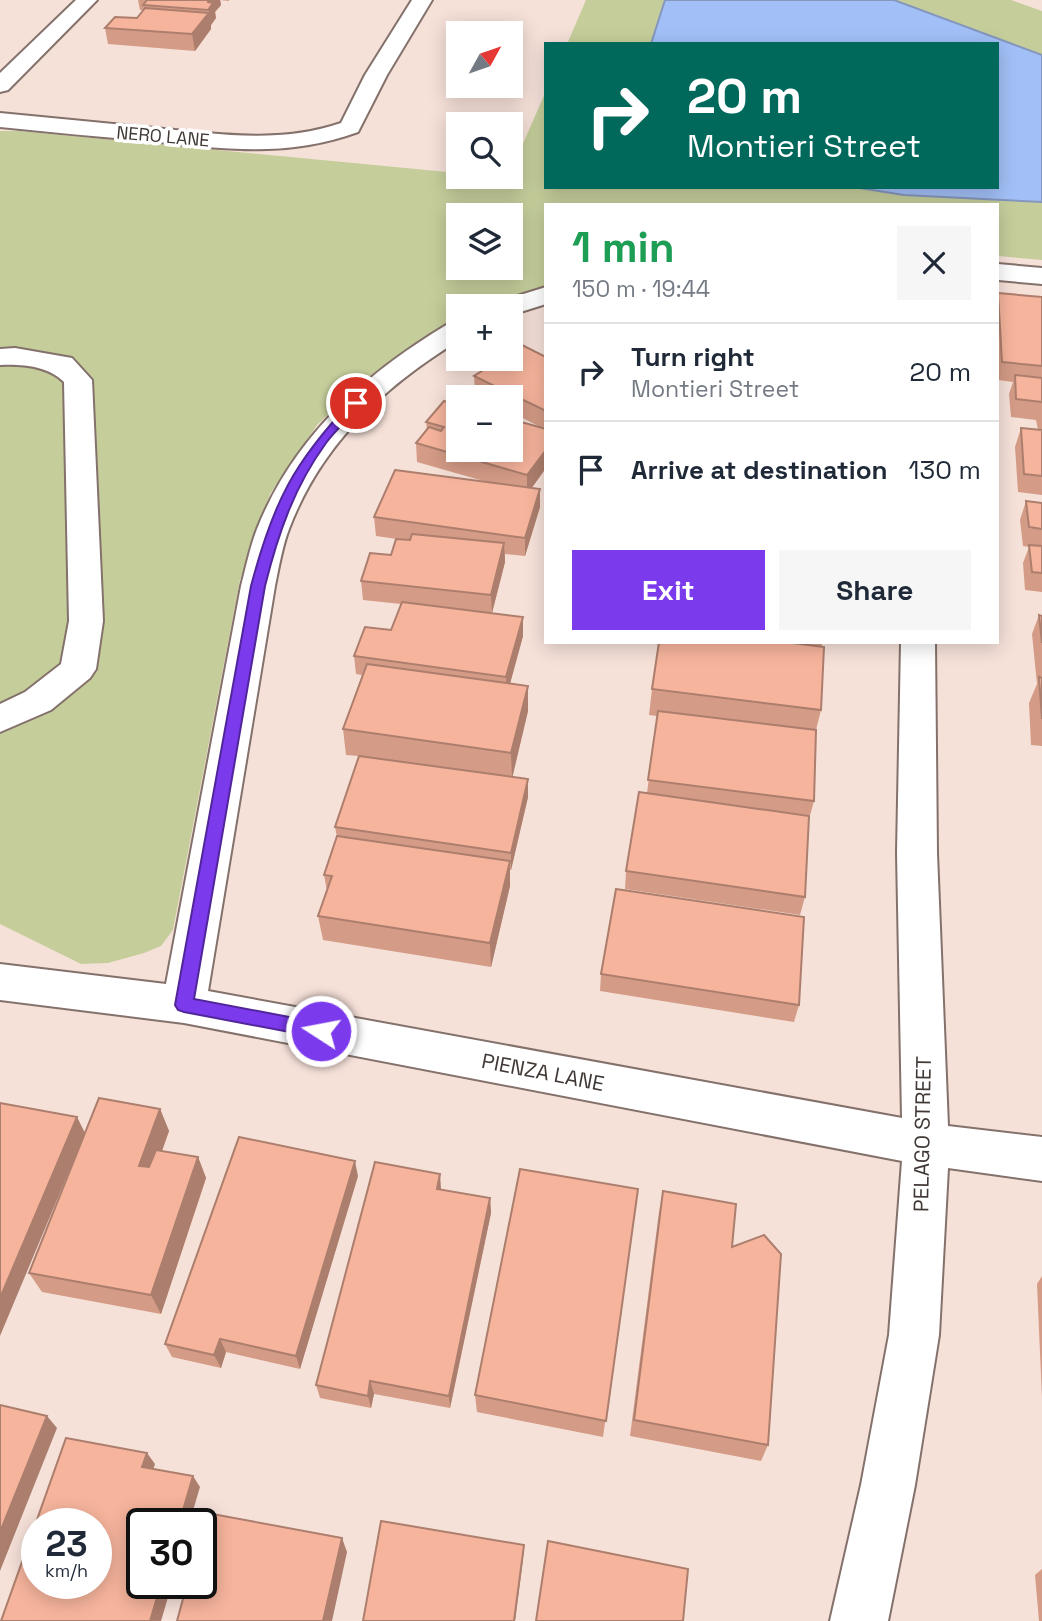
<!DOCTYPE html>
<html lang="en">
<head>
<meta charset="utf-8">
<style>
  body { margin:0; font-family:"Space Grotesk",sans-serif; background:#f6f6f7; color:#1f2937; height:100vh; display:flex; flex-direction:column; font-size:26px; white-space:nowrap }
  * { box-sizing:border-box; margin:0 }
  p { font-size:23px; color:#747a83 }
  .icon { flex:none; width:38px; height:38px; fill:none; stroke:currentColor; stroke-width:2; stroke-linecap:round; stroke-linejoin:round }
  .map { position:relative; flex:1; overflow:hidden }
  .drawer { position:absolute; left:544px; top:203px; width:455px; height:441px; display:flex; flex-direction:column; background:#fff; border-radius:0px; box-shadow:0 4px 18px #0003 }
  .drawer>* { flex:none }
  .hud { position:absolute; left:544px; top:42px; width:455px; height:147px; border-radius:0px; box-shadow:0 4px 18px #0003; background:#00695c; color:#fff; overflow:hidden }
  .needle { width:46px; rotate:50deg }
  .fabs { position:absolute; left:446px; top:21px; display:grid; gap:14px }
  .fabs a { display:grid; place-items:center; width:77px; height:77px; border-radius:0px; background:#fff; box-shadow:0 4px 18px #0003; font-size:35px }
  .speed { position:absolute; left:21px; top:1508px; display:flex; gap:14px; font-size:35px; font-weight:700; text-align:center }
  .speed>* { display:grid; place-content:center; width:91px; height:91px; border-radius:50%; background:#fff; box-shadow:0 4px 18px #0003; line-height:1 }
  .speed small { font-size:18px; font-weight:400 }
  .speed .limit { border:4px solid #111; border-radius:10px; background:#fff; color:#111 }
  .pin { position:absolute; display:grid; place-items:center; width:60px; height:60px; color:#fff; margin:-30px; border:4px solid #fff; border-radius:50%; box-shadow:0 2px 7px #0007 }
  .me { position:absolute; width:77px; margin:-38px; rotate:281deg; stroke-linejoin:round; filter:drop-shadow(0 0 5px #0008) }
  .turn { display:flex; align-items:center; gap:24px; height:147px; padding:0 28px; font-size:32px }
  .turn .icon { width:91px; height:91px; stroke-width:2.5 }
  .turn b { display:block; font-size:49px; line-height:60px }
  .round { display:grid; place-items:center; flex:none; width:74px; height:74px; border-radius:0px; background:#f6f6f7 }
  .head { display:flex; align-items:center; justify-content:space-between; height:119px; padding:0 28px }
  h1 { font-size:42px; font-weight:700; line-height:52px; color:#1e9e55 }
  .cta { display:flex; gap:14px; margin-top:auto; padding:14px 28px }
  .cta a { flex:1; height:80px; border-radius:0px; background:#7c3aed; color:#fff; font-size:28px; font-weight:700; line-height:80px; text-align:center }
  .cta a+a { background:#f6f6f7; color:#1f2937 }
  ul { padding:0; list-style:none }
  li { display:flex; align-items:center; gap:21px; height:98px; padding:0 28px; border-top:2px solid #e0e1e3 }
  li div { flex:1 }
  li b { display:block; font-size:26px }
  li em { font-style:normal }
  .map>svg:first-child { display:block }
  .green { fill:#c5ce9b; fill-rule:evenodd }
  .water { fill:#a2c0f7; stroke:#8597bd; stroke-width:2 }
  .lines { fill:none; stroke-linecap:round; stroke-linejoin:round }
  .minor-casing { stroke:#84716b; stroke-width:4 }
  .minor { fill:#fff; fill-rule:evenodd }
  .wall { fill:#d49b86 }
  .shaded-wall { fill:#ac7e6d }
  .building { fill:#f6b49c; stroke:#ac7e6d; stroke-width:2; fill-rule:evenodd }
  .route { fill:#7c3aed; stroke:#51269a; stroke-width:2 }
  .labels { text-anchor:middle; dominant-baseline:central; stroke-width:7; stroke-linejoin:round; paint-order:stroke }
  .far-street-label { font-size:18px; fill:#403835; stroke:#fff }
  .street-label { font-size:21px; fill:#403835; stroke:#fff }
</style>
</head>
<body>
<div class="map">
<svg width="1042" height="1621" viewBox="0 0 1042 1621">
  <rect width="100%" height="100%" fill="#f6e1d9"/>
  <path class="green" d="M586,0H1011L1042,11V260L998,256V205H546V287L491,306H458V321L444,327L366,378L317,425L270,494L240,580L173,930L161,946L144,953L108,963L81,964L0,924V131H20L458,173V177L508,178L511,177V171L546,91V187H998V44H567ZM458,215H511V268H458Z"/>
  <polygon class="water" points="665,0 894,0 1042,55 1042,202 904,195 853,187 998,187 998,44 651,44"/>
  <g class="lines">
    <g class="minor-casing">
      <g id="minor">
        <polygon points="76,0 97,0 8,90 0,92 0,73"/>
        <path d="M412,0H432L387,75L358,132C286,158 224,149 150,141C100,137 50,132 0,127V113C52,118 103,123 155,128C218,134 280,144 341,123L365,75Z"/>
        <polygon points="998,264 1042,268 1042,284 998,280"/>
        <polygon points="546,287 546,304 511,315 511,306 498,306 501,301"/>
        <path d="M458,322V341C383,387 321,445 289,529C282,547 279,567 275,586L208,991L902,1118L897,853L901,642H935L937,853L948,1126L1042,1137V1181L948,1168L939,1335L915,1485L888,1621H830L861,1485L889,1335L902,1161L184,1023L0,1000V964L166,984L241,586C246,567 250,547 257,529C294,436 365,374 448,324Z"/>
        <path d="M15,348L72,358L92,380L103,621L96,669L90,678L51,710L0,732V704L25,692L61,664L69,621L64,382C48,366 23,364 0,365V349Z"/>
      </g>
    </g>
    <use href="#minor" class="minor"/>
  </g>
  <g class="wall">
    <polygon points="138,0 229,0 229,1 220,0 221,5 215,12 216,18 211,25 211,29 195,51 108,44 105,28 137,18 144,10 140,10"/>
    <polygon points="998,293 1042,297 1042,495 1018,492 1015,447 1021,428 1038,430 1036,420 1011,417 1009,394 1013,382 998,380"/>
    <polygon points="546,357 546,468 532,488 540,507 525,556 505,554 505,562 492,613 523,617 523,636 510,683 528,711 512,777 528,797 511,870 510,870 510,886 491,967 323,940 318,916 327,891 324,875 337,837 335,827 359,756 346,755 343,729 362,675 356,674 354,656 391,630 401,604 363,600 361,581 391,555 404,540 376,536 374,517 487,482 417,462 416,443 427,430 426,422 542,428 511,412 511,397 481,397 475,394 474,376"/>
    <polygon points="1026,501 1042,503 1042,592 1025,590 1023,563 1029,547 1023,546 1020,520"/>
    <polygon points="1039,615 1042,616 1042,746 1031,745 1029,703 1037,684 1032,634"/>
    <polygon points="659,642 822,642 821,710 816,730 814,801 809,819 805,897 800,915 625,889 626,871 647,793 657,716 649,715 652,689"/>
    <polygon points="601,974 799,1005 794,1022 600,991"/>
    <polygon points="160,1109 169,1131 162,1151 198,1157 206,1178 161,1314 42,1292 29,1273"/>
    <polygon points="358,1176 300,1369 226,1352 221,1368 172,1357 165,1344"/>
    <polygon points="638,1189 603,1437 477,1412 475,1395"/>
    <polygon points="441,1190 490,1198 491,1213 450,1408 374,1394 371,1408 320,1398 316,1385"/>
    <polygon points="663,1191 732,1247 768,1445 761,1461 630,1436 659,1212"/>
    <polygon points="1042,1276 1042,1398 1037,1284"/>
    <polygon points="1042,1569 1042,1621 1039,1621 1035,1575"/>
  </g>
  <g class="shaded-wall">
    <polygon points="209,0 220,0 221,5 215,12 216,18 211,25 211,29 195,51 192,34 209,13 208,2"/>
    <polygon points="546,450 546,468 527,494 527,475"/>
    <polygon points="540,489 540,507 525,556 525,538"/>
    <polygon points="504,543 505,562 492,613 491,595"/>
    <polygon points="523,617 523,636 507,695 506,677"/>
    <polygon points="528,686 528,711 512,779 511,753"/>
    <polygon points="528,779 528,797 511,870 511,853"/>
    <polygon points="510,861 510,886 491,967 490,943"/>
    <polygon points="160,1109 169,1131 149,1187 139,1166"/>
    <polygon points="77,1117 85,1133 0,1336 0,1298"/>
    <polygon points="198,1157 206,1178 161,1314 151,1295"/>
    <polygon points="355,1161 358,1176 300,1369 296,1356"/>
    <polygon points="440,1174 441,1189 438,1204 437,1189"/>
    <polygon points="490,1198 491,1213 450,1408 449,1396"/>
    <polygon points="220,1339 226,1352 221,1368 214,1355"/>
    <polygon points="370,1381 374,1394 371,1408 368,1396"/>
    <polygon points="47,1416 57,1428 0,1571 0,1532"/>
    <polygon points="147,1453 155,1464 150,1479 142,1467"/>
    <polygon points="193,1476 200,1487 189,1524 179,1524"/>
    <polygon points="342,1538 347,1552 332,1621 323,1621"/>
    <polygon points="524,1545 523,1559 515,1621 514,1621"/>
    <polygon points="161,1584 172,1584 161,1621 150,1621"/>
  </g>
  <g class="building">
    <polygon points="147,0 209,0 208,2 213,3 208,10 143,5"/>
    <polygon points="145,8 209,13 192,34 105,28 115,17 137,18"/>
    <polygon points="998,293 1042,297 1042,366 1002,362"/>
    <polygon points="522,345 546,357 546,411 474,376 501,359 511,359 511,352"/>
    <polygon points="1015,375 1042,378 1042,402 1016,399"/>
    <polygon points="444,401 458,405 458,450 511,450 511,419 546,429 546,450 527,475 416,443 429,427 441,431 444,427 426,422"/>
    <polygon points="1021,428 1042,430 1042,476 1024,474"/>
    <polygon points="395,470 540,489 525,538 374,517"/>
    <polygon points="1026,501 1042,503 1042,529 1029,527"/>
    <polygon points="412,534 504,543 491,595 361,581 370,553 391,555 396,539 410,540"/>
    <polygon points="1029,545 1042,546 1042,573 1032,572"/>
    <polygon points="402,602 523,617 506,677 354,656 365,627 391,630"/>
    <polygon points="1039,615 1042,616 1042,643"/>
    <polygon points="659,642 785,642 824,647 821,710 652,689"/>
    <polygon points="367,664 528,686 511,753 343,729"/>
    <polygon points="1039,677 1042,678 1042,719"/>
    <polygon points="658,711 816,730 814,801 648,780"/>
    <polygon points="359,756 528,779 511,853 335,827"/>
    <polygon points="639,792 809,816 805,897 626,871"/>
    <polygon points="337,836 510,861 490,943 318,916 332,876 324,875"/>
    <polygon points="616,889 804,917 799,1005 601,974"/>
    <polygon points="99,1098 160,1109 139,1166 149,1167 156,1150 198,1157 151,1295 29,1273"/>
    <polygon points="0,1103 77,1117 0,1298"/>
    <polygon points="239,1137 355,1161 296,1356 220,1339 214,1355 165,1344"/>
    <polygon points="375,1162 440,1174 437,1189 490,1198 449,1396 370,1381 368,1396 316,1385"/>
    <polygon points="520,1169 638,1189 606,1421 475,1395"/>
    <polygon points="663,1191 736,1204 732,1247 764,1235 781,1254 768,1445 634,1420"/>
    <polygon points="0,1405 47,1416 0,1532"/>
    <path d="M66,1438L147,1453L142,1467L193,1476L179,1524H142V1584H161L150,1621H1ZM37,1524H96V1584H37Z"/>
    <polygon points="207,1513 342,1538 323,1621 177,1621 187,1584 201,1584 201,1534"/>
    <polygon points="381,1521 524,1545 514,1621 363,1621"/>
    <polygon points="548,1541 688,1569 683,1621 536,1621"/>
  </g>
  <path class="route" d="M356,400L362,403C351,417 336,429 326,443C294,487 278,534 265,586L194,999L321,1023L328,1025L330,1031L328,1036L321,1038L184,1012L178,1010L175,1005L251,586C273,503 293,463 352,401Z"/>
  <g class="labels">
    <g class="far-street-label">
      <text transform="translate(163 136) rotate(5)">NERO LANE</text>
    </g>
    <g class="street-label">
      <text transform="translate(543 1072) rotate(11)">PIENZA LANE</text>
      <text transform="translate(922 1134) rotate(-89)">PELAGO STREET</text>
    </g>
  </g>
</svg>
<div class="fabs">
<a><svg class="needle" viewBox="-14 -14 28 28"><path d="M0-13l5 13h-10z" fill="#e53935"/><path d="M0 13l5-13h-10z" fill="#747a83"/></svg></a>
<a><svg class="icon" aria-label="search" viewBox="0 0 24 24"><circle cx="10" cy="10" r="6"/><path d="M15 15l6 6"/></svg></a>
<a><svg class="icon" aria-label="layers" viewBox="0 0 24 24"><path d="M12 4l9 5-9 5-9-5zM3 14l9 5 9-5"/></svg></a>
<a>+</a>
<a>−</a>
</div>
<div class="speed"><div>23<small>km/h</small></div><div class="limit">30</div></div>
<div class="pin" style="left:356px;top:403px;background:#d93025"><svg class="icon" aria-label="arrive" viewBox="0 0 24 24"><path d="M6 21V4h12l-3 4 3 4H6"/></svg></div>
<svg class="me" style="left:321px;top:1031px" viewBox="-20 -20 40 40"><circle r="17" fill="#7c3aed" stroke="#fff" stroke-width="3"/><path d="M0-11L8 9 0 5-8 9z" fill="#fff"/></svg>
<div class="hud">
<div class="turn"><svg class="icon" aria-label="right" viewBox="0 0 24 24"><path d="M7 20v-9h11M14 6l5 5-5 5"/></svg><div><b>20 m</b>Montieri Street</div></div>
</div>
<section class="drawer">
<div class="head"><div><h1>1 min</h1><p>150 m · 19:44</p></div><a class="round"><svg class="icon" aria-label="close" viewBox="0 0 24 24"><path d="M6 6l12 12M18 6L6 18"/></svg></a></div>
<ul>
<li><svg class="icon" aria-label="right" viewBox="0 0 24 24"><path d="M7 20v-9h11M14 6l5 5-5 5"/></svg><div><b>Turn right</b><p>Montieri Street</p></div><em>20 m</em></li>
<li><svg class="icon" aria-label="arrive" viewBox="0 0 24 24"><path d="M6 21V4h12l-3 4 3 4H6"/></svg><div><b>Arrive at destination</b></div><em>130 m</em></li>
</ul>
<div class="cta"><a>Exit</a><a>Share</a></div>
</section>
</div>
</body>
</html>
